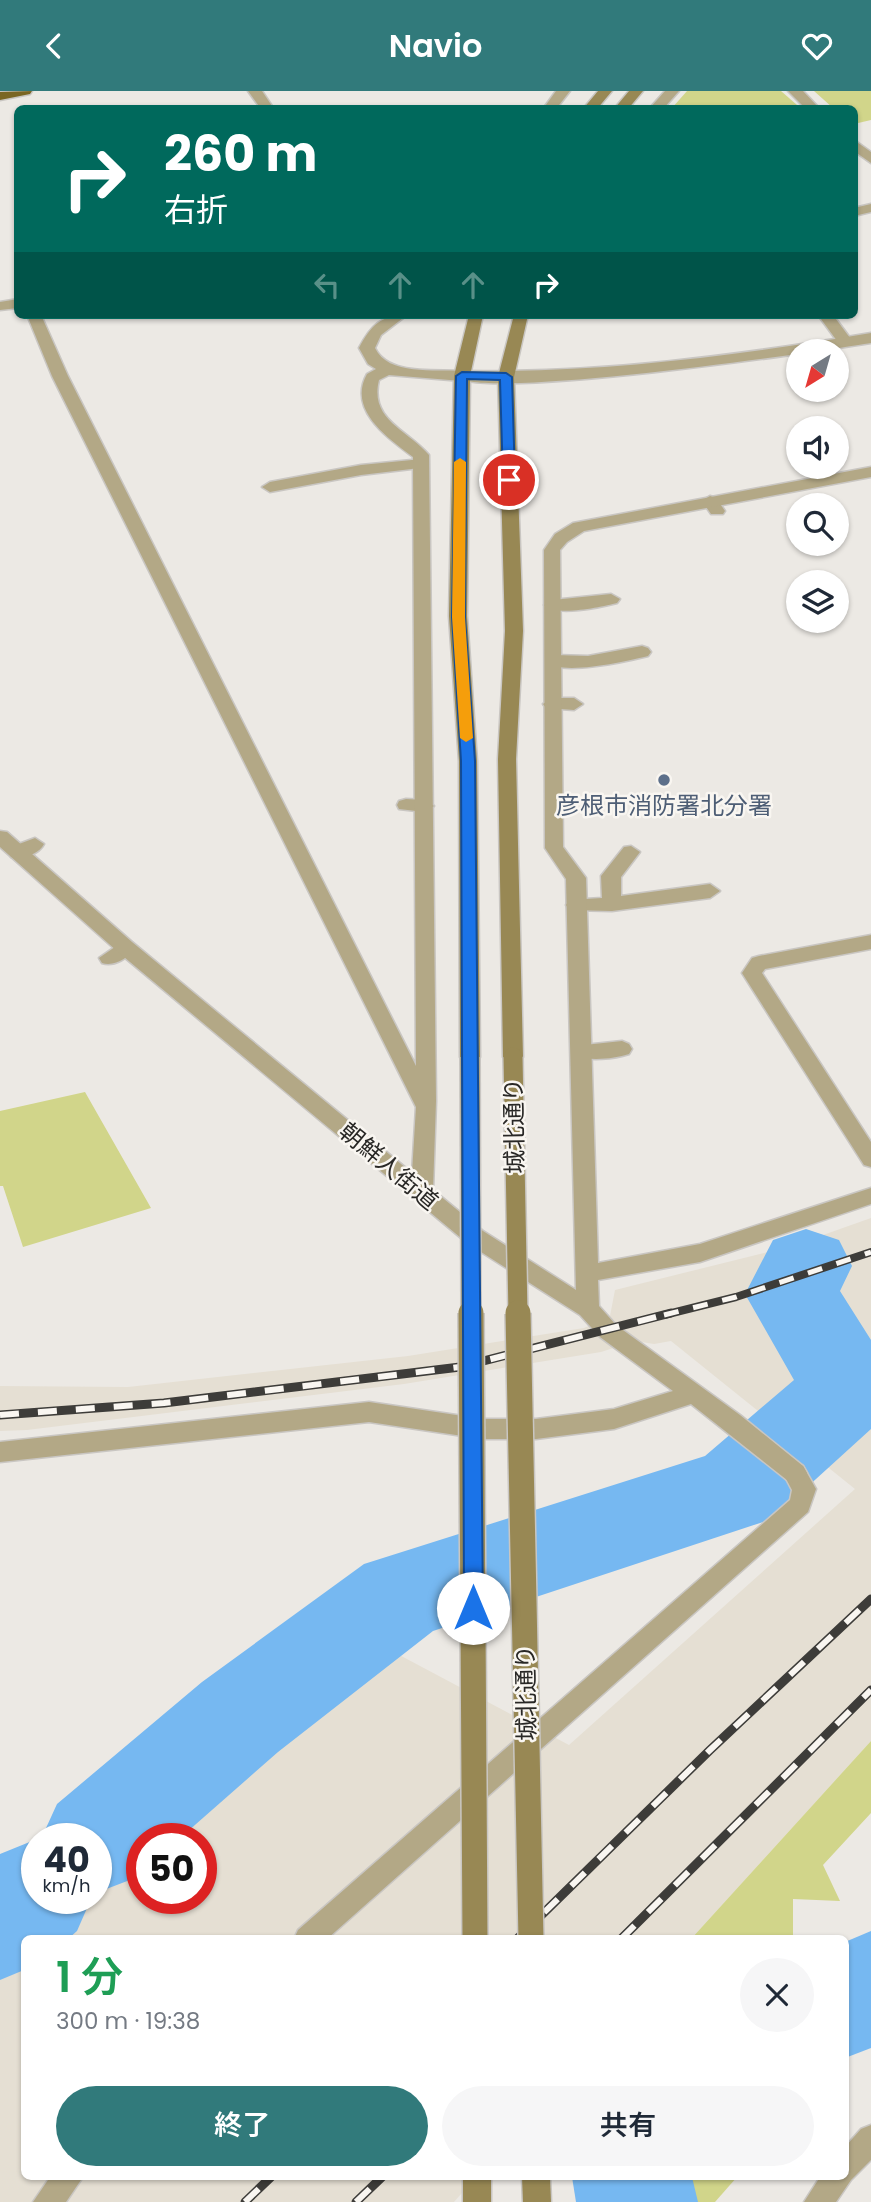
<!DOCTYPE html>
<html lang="ja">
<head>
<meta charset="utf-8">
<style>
  body { margin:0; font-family:Poppins,"Noto Sans JP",sans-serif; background:#f6f6f7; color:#1f2937; height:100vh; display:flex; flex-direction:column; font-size:26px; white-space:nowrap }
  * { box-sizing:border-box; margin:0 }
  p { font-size:23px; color:#747a83 }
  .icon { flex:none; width:38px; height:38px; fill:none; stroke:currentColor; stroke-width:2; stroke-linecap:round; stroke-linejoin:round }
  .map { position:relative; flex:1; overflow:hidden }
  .panel { position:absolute; left:21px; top:1844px; width:828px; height:245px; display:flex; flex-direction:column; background:#fff; border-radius:10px; box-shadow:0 2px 5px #0004 }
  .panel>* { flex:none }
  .hud { position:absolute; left:14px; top:14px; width:844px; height:214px; border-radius:10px; box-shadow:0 2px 5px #0004; background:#00695c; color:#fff; overflow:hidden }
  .needle { width:46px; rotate:217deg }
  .controls { position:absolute; left:786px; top:248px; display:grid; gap:14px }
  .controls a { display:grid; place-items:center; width:63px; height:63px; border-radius:50%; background:#fff; box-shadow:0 2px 5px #0004; font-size:35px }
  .speed { position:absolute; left:21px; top:1732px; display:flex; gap:14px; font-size:35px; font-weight:700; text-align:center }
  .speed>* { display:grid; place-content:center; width:91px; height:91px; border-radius:50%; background:#fff; box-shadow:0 2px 5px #0004; line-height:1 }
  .speed small { font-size:18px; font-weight:400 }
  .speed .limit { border:10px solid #d22; background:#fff; color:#111 }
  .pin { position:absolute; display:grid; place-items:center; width:60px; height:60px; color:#fff; margin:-30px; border:4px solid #fff; border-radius:50%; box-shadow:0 2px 7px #0007 }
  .me { position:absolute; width:77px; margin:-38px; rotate:0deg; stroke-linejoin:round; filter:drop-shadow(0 0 5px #0008) }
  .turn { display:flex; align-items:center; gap:24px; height:147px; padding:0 35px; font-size:32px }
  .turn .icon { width:91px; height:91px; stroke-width:2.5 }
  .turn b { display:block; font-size:49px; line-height:60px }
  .lanes { display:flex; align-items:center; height:66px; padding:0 35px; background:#0003; justify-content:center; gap:35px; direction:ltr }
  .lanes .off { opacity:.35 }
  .round { display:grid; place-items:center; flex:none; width:74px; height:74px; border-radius:37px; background:#f6f6f7 }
  .summary { display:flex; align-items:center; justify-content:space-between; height:119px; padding:0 35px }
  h1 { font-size:42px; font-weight:600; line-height:52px; color:#1e9e55 }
  .button { display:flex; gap:14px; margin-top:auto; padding:14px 35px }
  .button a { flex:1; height:80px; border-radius:42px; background:#317a7b; color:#fff; font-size:28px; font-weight:600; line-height:80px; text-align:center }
  .button a+a { background:#f6f6f7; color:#1f2937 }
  header { display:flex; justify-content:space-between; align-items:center; height:91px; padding:0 35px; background:#317a7b; color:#fff; font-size:32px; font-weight:600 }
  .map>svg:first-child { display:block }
  .built { fill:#e5dfd3; fill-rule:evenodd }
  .green { fill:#d1d58a }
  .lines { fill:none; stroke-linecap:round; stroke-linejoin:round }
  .river { fill:#76b8f1; fill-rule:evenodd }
  .service-casing { stroke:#c9c6c2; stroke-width:3 }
  .minor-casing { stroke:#c9c6c2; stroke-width:3 }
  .tertiary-casing { stroke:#c9c6c2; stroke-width:3 }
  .secondary-casing { stroke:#c9c6c2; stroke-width:3 }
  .trunk-casing { stroke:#c9c6c2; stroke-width:3 }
  .service { fill:#b3a886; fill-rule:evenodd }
  .minor { fill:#b3a886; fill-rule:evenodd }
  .tertiary { fill:#b3a886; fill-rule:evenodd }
  .secondary { fill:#988854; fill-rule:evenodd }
  .trunk { fill:#7a6623; fill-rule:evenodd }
  .rail-far1-casing { stroke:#3d3c39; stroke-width:8 }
  .rail-casing { stroke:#3d3c39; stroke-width:9 }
  .rail-far1 { stroke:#f9f6f1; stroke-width:5; stroke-dasharray:15; stroke-linecap:butt }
  .rail { stroke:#f9f6f1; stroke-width:6; stroke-dasharray:19; stroke-linecap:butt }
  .secondary-bridge-far1-casing { stroke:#c9c6c2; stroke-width:22; stroke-linecap:butt }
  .secondary-bridge-casing { stroke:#c9c6c2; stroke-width:28; stroke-linecap:butt }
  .secondary-bridge-far1 { stroke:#988854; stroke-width:19 }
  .secondary-bridge { stroke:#988854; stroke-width:25 }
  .route { fill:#1a73e8; stroke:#114b97; stroke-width:2 }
  .slow { fill:#f59e0b }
  .service-dot { fill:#5c6f8a; stroke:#f9f6f1; stroke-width:2.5 }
  .labels { text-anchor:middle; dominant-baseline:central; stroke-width:5; stroke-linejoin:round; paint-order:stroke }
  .service-label { font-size:24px; fill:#4e5e75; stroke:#f9f6f1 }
  .street-label { font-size:24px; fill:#292826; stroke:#f9f6f1 }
</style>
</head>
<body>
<header><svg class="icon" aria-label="back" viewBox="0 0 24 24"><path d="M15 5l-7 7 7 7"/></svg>Navio<svg class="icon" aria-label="heart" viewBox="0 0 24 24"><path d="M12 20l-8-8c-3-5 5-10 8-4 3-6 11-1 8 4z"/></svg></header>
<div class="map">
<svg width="871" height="2111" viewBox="0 0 871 2111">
  <rect width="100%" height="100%" fill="#ece9e4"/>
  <path class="built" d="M871,1127V1650L691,1848H24V2086H476L454,2111H0V1866L69,1808H96V1785L373,1550L569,1654L855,1398L671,1250L654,1253L635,1250L601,1261L404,1293L27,1339L0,1340V1295L128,1296L408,1265L584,1237L610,1225L615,1199L792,1155ZM142,1748H201V1808H142Z"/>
  <g class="green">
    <polygon points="687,0 781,0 797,14 795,18 672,17"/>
    <polygon points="814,0 871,0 871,29 854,33 854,18 833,17"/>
    <polygon points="85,1001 151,1117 23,1156 3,1095 0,1095 0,1020"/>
    <polygon points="871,1650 871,1722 823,1774 840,1810 793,1808 793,1848 691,1848"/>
    <polygon points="679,2086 737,2086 715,2111 689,2111"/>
  </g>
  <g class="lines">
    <g class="river">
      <polygon points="806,1138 839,1149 852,1175 840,1200 871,1249 871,1338 772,1428 433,1540 278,1661 179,1748 142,1748 142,1781 135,1787 96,1802 96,1748 41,1748 57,1713 202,1591 364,1473 705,1365 794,1289 745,1203 773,1149"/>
      <polygon points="37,1748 37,1808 91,1808 77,1840 68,1848 24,1848 24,1879 0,1889 0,1763"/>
      <polygon points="871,1840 871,1957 845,1967 845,1851"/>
      <polygon points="572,2086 692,2086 698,2111 576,2111"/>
    </g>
    <g class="service-casing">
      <g id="service">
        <polygon points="818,224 833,224 853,251 850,254 840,254"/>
        <polygon points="422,368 428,370 428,376 361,384 270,401 262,396 270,391 361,374"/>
        <polygon points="710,405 716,407 725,420 723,423 711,423 702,410"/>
        <path d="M611,503L620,508L617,512C601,516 556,526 544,514L553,509Z"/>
        <path d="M642,555L648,557L651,561L648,565C628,570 559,586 545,570L554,564L588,565Z"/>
        <polygon points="552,607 574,607 583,613 574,619 546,617 543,613"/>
        <polygon points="406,708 425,709 434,715 425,721 399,718 397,714 399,710"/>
        <path d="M35,747L44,753C39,763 22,769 11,766L9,761L11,756Z"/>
        <polygon points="631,755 640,761 621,786 621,805 710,793 720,800 710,807 612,820 569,819 566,814 569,809 602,807 601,785 624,756"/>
        <path d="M125,849L135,856C129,867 114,876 102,872L99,867Z"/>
        <path d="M622,950L629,953L632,958L629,963C614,968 590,970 575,965L572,960L575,955Z"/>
        <polygon points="795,1372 803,1375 816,1398 808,1421 327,1848 294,1848 298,1839 790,1409 792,1399 783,1382 787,1375"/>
        <polygon points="50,2086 83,2086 66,2111 33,2111"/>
      </g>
    </g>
    <g class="minor-casing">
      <g id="minor">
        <polygon points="248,0 262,0 274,18 261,18"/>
        <polygon points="556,0 570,0 556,18 543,18"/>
        <polygon points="665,0 679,0 663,18 649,18"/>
        <polygon points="788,0 803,0 820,18 806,18"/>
        <polygon points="854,49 871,61 871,72 854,60"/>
        <polygon points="871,113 871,121 854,125 854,117"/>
        <polygon points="18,208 18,217 0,219 0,211"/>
        <path d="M27,224H41L68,285L416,975L413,366C388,347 347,319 367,283L376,278L368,273L359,257C371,234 381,224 407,224L381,244L375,257C388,285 435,278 462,280L470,285L462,290L389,284L379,289C369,329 408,339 429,364L436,1010L433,1099L483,1140L576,1199L566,788L545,757L544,459L555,443L573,432L871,376V386L584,440L567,451L560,459L563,756L586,787L598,1172L700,1153L871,1097V1113L700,1171L598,1189L599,1215L616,1234L740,1324L803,1375L807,1382L803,1389L795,1392L787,1389L691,1313L614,1338L536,1348H483L369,1331L0,1371V1351L369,1311L483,1328H536L614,1318L673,1300L600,1246L580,1224L467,1152L118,861L0,756V740L7,741L132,851L412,1082L416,1016L52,285Z"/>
        <polygon points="871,844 871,858 765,878 762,882 871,1051 871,1076 864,1074 742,882 752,867 759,865"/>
      </g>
    </g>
    <g class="tertiary-casing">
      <g id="tertiary">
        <path d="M871,242V252C822,260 480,311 454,285L462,280C600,282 735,265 871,242Z"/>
        <polygon points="871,2034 871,2069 851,2089 836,2111 804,2111 820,2086 845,2086 845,2056 861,2038"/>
      </g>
    </g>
    <g class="secondary-casing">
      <g id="secondary">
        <polygon points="598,0 612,0 597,18 583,18"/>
        <polygon points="629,0 643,0 628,18 614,18"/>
        <polygon points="469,224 483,224 470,285 467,525 477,670 480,966 477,971 463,971 460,966 459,670 449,525 454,285"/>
        <polygon points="514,224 528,224 514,286 523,540 516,668 523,966 520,971 506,971 503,966 498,668 505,540 498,286"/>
        <rect x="463" y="2086" width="28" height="25"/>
        <polygon points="522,2086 550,2086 551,2111 523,2111"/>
      </g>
    </g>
    <g class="trunk-casing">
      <polygon id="trunk" points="32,0 30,3 0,9 0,1"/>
    </g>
    <use href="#service" class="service"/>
    <use href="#minor" class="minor"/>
    <use href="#tertiary" class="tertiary"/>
    <use href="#secondary" class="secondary"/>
    <use href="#trunk" class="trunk"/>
    <g class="rail-far1-casing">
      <polyline id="rail-far1" points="664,1224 736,1206 871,1161"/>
    </g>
    <g class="rail-casing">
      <g id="rail">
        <polyline points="0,1324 164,1312 460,1276 671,1222"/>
        <polyline points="517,1848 710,1659 871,1508"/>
        <polyline points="621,1848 871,1599"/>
        <polyline points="245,2111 271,2086"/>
        <polyline points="356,2111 382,2086"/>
      </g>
    </g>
    <use href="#rail-far1" class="rail-far1"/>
    <use href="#rail" class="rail"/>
    <g class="secondary-bridge-far1-casing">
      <g id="secondary-bridge-far1">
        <polyline points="470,966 471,1224"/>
        <polyline points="513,966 518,1224"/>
      </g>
    </g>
    <g class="secondary-bridge-casing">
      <g id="secondary-bridge">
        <polyline points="471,1222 475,1848"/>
        <polyline points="518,1222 531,1848"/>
      </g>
    </g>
    <use href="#secondary-bridge-far1" class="secondary-bridge-far1"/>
    <use href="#secondary-bridge" class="secondary-bridge"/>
  </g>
  <polygon class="route" points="462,281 506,282 512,286 515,389 509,393 503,389 500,289 467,288 465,526 475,670 483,1517 480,1523 473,1525 467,1523 464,1517 461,670 452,526 456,285"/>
  <polygon class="slow" points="460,367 466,371 465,526 473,647 466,651 460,647 452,526 454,371"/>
  <circle class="service-dot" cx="664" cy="689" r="7"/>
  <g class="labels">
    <g class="service-label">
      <text x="664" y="714">彦根市消防署北分署</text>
    </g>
    <g class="street-label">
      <text transform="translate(514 1035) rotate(-91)">城北通り</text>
      <text transform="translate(389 1075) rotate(40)">朝鮮人街道</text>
      <text transform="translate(526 1602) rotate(-91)">城北通り</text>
    </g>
  </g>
</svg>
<div class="controls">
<a><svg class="needle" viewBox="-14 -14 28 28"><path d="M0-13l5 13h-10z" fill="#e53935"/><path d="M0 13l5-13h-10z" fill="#747a83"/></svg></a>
<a><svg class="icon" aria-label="sound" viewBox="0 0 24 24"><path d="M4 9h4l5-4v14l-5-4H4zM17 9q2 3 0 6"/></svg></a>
<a><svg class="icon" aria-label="search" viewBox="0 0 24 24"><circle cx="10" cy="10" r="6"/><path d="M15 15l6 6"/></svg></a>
<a><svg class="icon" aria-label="layers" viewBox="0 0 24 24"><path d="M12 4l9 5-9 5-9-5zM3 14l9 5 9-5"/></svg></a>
</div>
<div class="speed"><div>40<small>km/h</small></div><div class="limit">50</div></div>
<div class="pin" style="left:509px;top:389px;background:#d93025"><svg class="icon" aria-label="arrive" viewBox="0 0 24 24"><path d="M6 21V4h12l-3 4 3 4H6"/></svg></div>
<svg class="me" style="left:473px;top:1517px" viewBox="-20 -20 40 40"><circle r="19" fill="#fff"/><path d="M0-13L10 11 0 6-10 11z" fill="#1a73e8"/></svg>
<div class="hud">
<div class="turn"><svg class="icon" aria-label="right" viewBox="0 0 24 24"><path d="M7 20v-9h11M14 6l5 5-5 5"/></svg><div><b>260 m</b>右折</div></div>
<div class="lanes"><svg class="icon off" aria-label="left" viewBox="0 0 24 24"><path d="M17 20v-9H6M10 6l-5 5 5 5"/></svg><svg class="icon off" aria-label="ahead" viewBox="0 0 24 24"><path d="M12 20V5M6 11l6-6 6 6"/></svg><svg class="icon off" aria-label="ahead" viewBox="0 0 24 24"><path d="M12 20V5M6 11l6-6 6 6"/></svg><svg class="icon" aria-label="right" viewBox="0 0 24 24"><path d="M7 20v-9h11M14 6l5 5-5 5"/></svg></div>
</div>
<section class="panel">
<div class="summary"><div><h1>1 分</h1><p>300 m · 19:38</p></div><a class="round"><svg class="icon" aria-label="close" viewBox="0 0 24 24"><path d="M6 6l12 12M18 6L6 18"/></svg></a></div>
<div class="button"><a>終了</a><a>共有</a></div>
</section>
</div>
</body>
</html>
